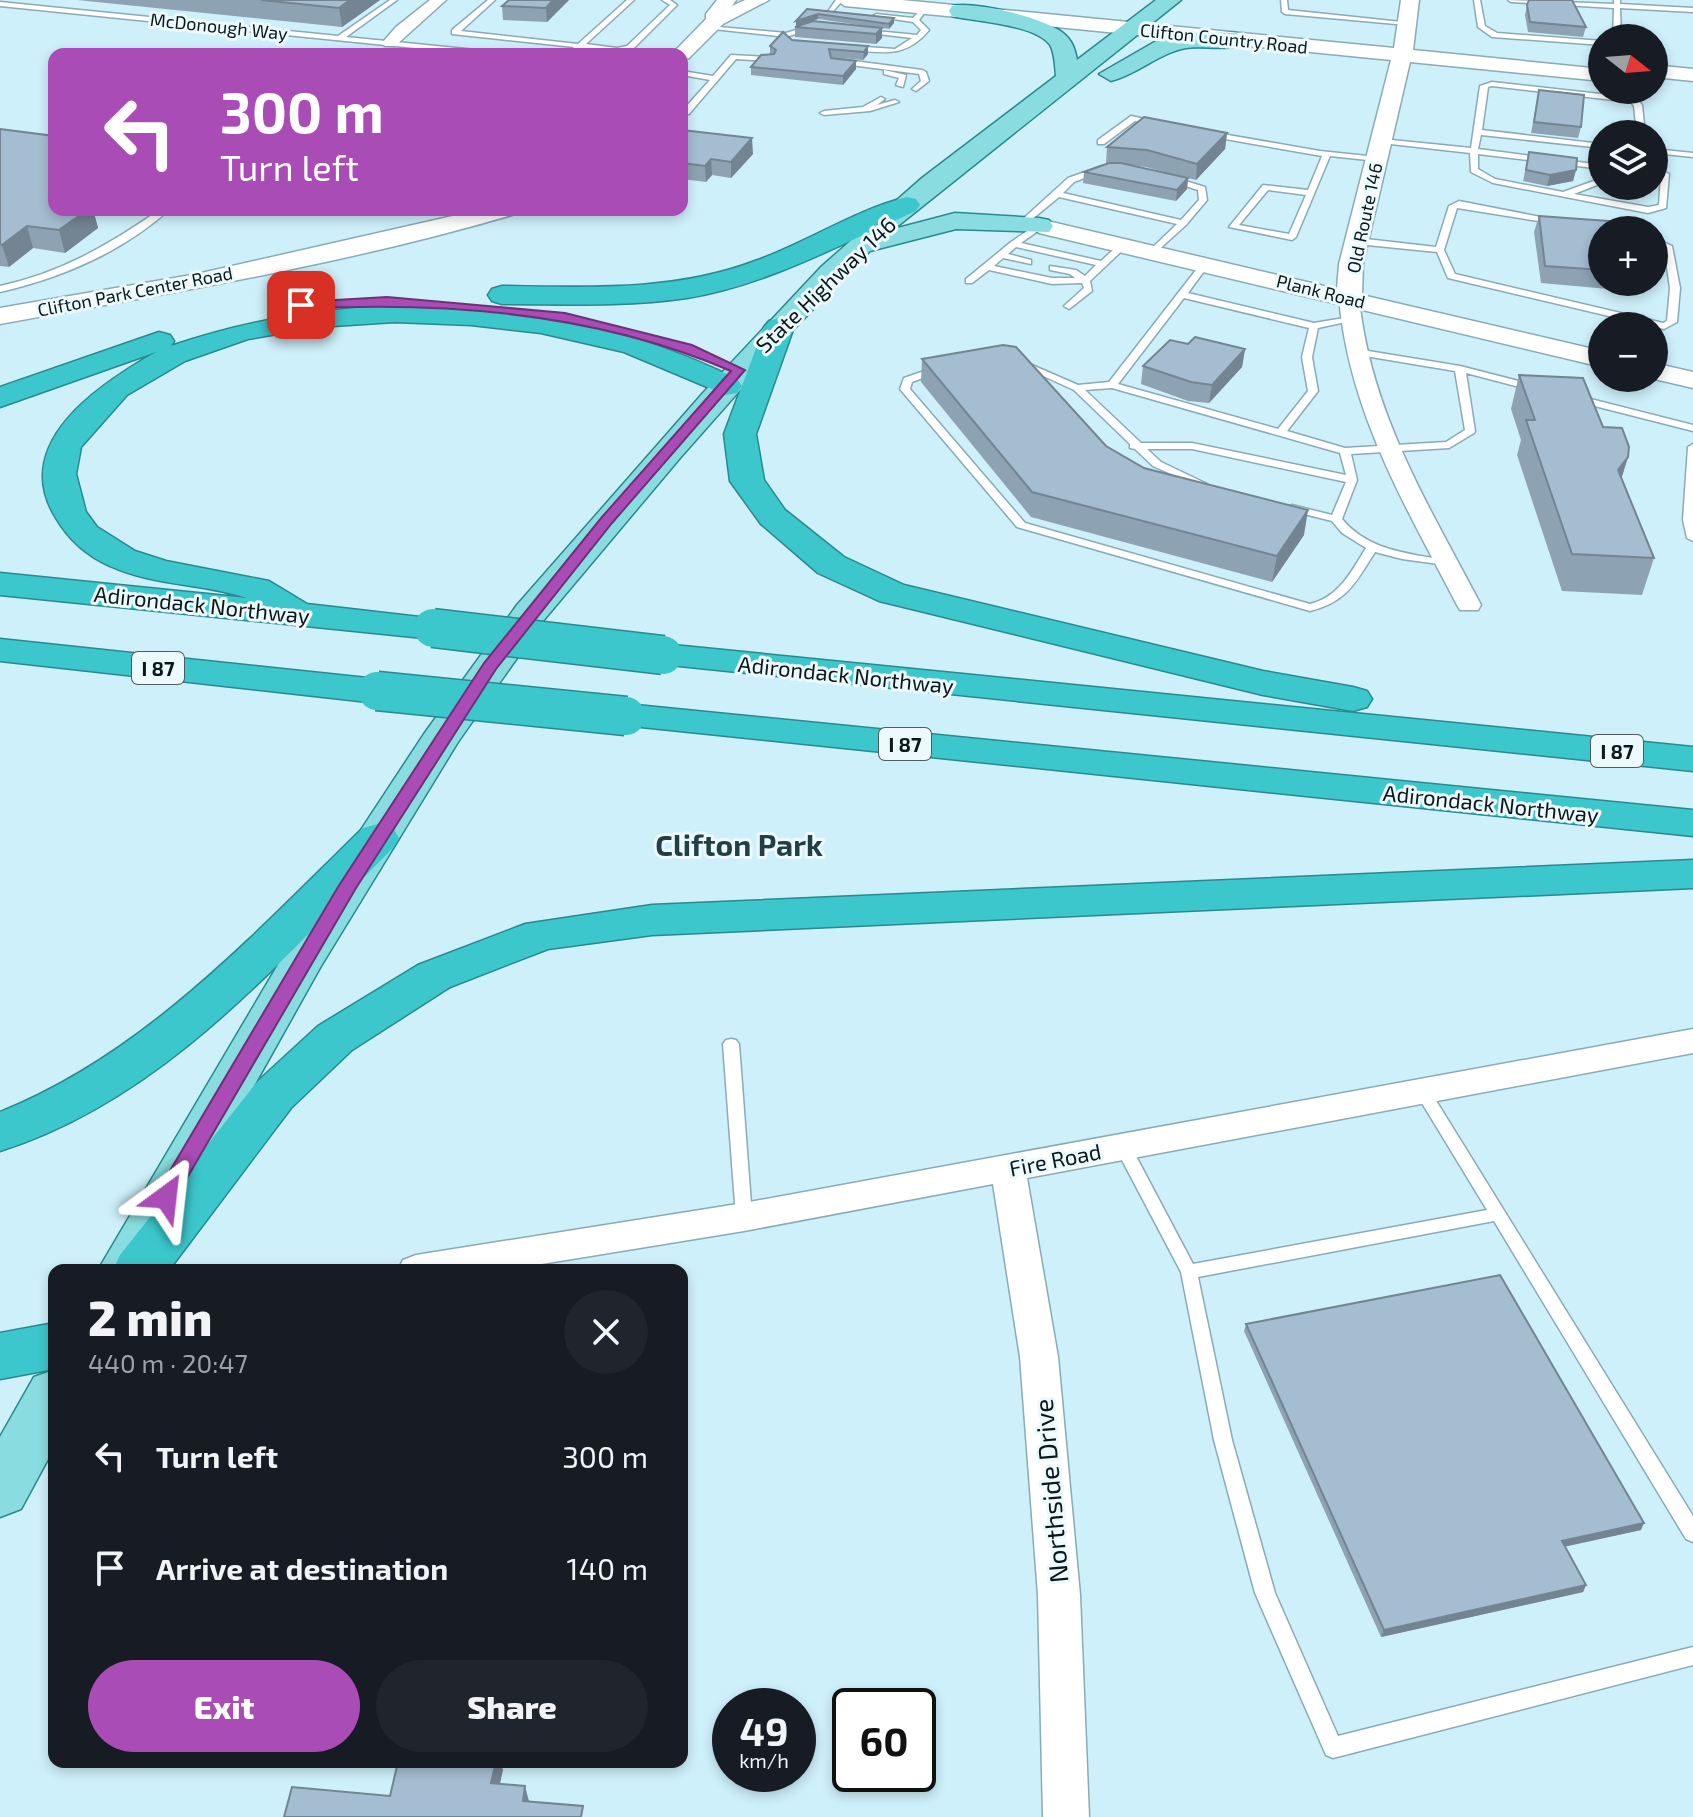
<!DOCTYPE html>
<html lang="en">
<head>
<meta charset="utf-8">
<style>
  body { margin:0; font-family:"Exo 2",sans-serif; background:#20242c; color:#f1f3f6; height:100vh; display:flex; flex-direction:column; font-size:30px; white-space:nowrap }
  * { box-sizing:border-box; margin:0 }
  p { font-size:26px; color:#9ea1a6 }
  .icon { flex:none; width:44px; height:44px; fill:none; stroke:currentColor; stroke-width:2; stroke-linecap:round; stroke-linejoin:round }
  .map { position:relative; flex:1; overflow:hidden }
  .panel { position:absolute; left:48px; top:1264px; width:640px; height:504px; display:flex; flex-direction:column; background:#171b24; border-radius:16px; box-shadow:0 4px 12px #0003 }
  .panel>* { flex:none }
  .banner { position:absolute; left:48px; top:48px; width:640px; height:168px; border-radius:16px; box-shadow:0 4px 12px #0003; background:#aa4cb5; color:#fff; overflow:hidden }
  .needle { width:52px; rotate:107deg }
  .tools { position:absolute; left:1588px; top:24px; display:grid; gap:16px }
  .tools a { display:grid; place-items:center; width:80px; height:80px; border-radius:50%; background:#171b24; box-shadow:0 4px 12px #0003; font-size:40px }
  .speed { position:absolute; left:712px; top:1688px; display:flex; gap:16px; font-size:40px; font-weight:700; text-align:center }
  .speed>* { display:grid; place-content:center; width:104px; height:104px; border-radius:50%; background:#171b24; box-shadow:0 4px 12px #0003; line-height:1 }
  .speed small { font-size:20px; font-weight:400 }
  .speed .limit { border:4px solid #111; border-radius:12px; background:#fff; color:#111 }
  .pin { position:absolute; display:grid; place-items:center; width:68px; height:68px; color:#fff; margin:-34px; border-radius:16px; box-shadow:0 4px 12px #0006 }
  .me { position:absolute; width:88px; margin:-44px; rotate:30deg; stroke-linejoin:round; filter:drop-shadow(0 0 6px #0008) }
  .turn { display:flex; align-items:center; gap:28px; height:168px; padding:0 40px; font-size:36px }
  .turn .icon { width:104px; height:104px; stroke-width:2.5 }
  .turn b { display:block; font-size:56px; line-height:68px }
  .round { display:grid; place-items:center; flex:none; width:84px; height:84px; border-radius:42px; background:#20242c }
  .summary { display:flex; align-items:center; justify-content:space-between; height:136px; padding:0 40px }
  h1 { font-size:48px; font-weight:800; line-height:60px }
  .action { display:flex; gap:16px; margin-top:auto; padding:16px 40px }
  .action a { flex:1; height:92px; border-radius:48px; background:#aa4cb5; color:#fff; font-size:32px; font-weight:800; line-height:92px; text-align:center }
  .action a+a { background:#20242c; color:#f1f3f6 }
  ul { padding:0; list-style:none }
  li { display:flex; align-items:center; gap:24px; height:112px; padding:0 40px }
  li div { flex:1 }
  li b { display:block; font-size:30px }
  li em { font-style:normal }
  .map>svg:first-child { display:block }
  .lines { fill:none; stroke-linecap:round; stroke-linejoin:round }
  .service-casing { stroke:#8aaab4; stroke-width:3 }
  .minor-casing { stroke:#8aaab4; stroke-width:3 }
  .tertiary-casing { stroke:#8aaab4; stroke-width:3 }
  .primary-casing { stroke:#2a898e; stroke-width:3 }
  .motorway-casing { stroke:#2a898e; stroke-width:3 }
  .service { fill:#fff; fill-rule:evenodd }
  .minor { fill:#fff; fill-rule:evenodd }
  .tertiary { fill:#fff; fill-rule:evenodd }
  .primary { fill:#89dde0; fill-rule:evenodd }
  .motorway { fill:#3bc7cc; fill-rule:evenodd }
  .motorway-bridge-casing { stroke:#2a898e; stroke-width:41; stroke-linecap:butt }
  .motorway-bridge { stroke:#3bc7cc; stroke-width:38 }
  .wall { fill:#8da3b3; fill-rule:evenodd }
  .shaded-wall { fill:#738492 }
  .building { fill:#a4bdd0; stroke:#738492; stroke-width:2 }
  .route { fill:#aa4cb5; stroke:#6e3176; stroke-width:2 }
  .labels { text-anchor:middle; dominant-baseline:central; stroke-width:6; stroke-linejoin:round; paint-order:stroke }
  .far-street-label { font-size:18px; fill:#0b171b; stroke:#ecf9fd }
  .shield { fill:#ecf9fd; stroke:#4e5b5f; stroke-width:2 }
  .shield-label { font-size:20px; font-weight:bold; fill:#0b171b }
  .street-label { font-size:22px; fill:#0b171b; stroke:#ecf9fd }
  .near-street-label { font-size:26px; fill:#0b171b; stroke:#ecf9fd }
  .district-label { font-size:30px; font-weight:bold; fill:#223f48; stroke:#ecf9fd }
</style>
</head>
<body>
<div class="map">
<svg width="1693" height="1817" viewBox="0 0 1693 1817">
  <rect width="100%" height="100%" fill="#cef0fb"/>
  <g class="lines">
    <g class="service-casing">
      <g id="service">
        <polygon points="390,0 397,0 346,37 496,52 500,54 474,54 0,6 0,2 338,36"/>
        <polygon points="488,0 495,0 461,31 578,44 627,0 634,0 586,44 617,48 627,46 670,5 662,0 670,0 677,5 632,50 617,52 581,48 574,53 570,51 574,47 452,34 452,30"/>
        <polygon points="836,0 843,0 828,17 824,17"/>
        <polygon points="1281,0 1287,0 1288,10 1411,23 1407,25 1285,14 1282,12"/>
        <polygon points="1474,0 1480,0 1485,26 1497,33 1602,41 1602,45 1492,37 1478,27"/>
        <polygon points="1508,0 1614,4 1614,0 1620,0 1620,4 1693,8 1693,12 1620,8 1621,38 1613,38 1614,8 1511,2"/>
        <path d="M923,7L928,8L919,20L929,30C905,59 883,52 850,50L846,48L850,46L895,49L912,38L861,32L865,30L917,35L921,30L913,22L873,16L876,14L913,18Z"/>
        <polygon points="812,25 814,28 786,37 704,28 708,26 786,33"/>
        <polygon points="731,55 769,57 773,59 769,61 736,59 689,114 683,114 683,110 710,80 682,75 682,71 713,76"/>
        <polygon points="839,59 922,70 926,72 929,81 916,91 912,89 921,81 919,74 836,63 836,59"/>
        <polygon points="884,70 906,75 903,87 896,85 899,78 884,74"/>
        <polygon points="1492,82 1636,98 1642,105 1645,134 1637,134 1634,106 1631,102 1492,86 1488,87 1482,130 1602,144 1602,148 1481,135 1478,149 1602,165 1602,169 1478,154 1478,169 1495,179 1563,192 1602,178 1602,183 1574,194 1648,207 1659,205 1661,174 1665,172 1669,174 1666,208 1648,213 1493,183 1471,172 1470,153 1382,143 1378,141 1382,139 1471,148 1480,86"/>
        <polygon points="881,97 885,99 877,105 895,100 899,102 870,111 824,115 820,113 824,111 863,107"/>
        <polygon points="1131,116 1163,123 1159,125 1135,121 1104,144 1098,144 1098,140"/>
        <path d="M1211,132L1320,151L1377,157L1381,159L1377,161L1330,156L1296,237L1292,240L1229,227L1263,185L1308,190L1322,156L1208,136V132ZM1268,190L1306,195L1289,234L1239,225Z"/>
        <polygon points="1654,149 1693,153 1693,157 1654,153"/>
        <polygon points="1102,166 1105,166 1105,170 1074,182 1063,193 1181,220 1199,200 1198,190 1166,180 1166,176 1169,176 1205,187 1207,200 1186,225 1154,254 1151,253 1151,249 1177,224 1059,197 1031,220 1024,218 1068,178"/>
        <polygon points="1459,201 1561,221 1557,224 1457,208 1444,250 1455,274 1663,323 1667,321 1670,288 1664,247 1654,244 1654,238 1672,246 1680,288 1677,322 1664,329 1448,278 1437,252 1357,244 1353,241 1357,238 1436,247 1449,206"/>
        <path d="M159,210H169C122,252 61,278 0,292V286C60,273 109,245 159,210Z"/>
        <path d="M1039,223L1043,226L1042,228L1021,243L1101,261L1122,242L1129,244L1090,281L1092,291L1069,309L1064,306L1084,288L1082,283L1052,284L989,270L972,283H966V279L1011,242ZM1016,247L1096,265L1085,276L1076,270L1050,266V270L1070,274L1075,278H1052L994,266L1003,258L1031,264V260L1008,254Z"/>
        <path d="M1206,260L1210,263L1188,293L1314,323L1350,317L1355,320L1318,328L1312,357L1318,391L1287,431L1345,448L1446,442L1465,430L1455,371L1353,354L1351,352L1356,349L1460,366L1538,386V390L1535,391L1466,373L1475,431L1474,433L1449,448L1351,454L1357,480L1342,519C1370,553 1413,553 1453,562V566L1402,559L1375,552C1356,582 1347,602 1310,611L1017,527L900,389L904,378L936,367H942V371L912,382L910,389L1025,523L1310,604C1339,597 1351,572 1366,548L1342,533L1332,521L1288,510L1287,508L1292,505L1332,515L1346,482L1192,449H1147L1161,462L1207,484L1202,487L1198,486L1153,466L1135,449L1130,448V444L1074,390L1017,364L1025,362L1078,385L1109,382L1203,261ZM1184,298L1309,328L1302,357L1308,391L1278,429L1118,384ZM1112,388L1340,453L1346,475L1192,443H1141L1085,390Z"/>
        <polygon points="1575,395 1693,425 1693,431 1571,400 1570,398"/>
        <polygon points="1693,444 1693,541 1687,538 1683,520 1688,447"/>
        <polygon points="731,1039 736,1040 739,1044 752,1217 750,1222 744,1223 738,1222 736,1217 723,1044 726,1040"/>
        <polygon points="1422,1084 1427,1086 1693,1516 1693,1542 1686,1539 1494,1221 1198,1277 1232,1440 1275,1593 1338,1736 1693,1647 1693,1665 1333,1758 1326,1755 1255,1593 1214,1440 1181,1272 1114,1145 1116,1141 1122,1139 1128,1141 1193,1264 1487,1210 1414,1090 1417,1086"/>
      </g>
    </g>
    <g class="minor-casing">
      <g id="minor">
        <polygon points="430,0 446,0 395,46 385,46 382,43 396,27"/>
        <path d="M1349,292L1359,298C1370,412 1429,506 1481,605L1478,610H1460L1457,605C1405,505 1349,412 1339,298Z"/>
        <polygon points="1693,1029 1693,1053 1027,1178 1058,1357 1080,1595 1089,1817 1043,1817 1038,1595 1020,1357 993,1184 744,1231 505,1270 398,1270 403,1260 416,1255 744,1203"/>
      </g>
    </g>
    <g class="tertiary-casing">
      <g id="tertiary">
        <polygon points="717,0 736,0 732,6 745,0 769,0 723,24 689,58 682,60 682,54 672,54 706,19 706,14"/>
        <polygon points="836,0 902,0 1394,48 1401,0 1419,0 1413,50 1602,69 1602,81 1410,62 1363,264 1362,295 1602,351 1602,367 1039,233 1027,226 1039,219 1337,289 1339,264 1391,60 845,6"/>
        <polygon points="1654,65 1693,69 1693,81 1654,77"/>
        <path d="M479,210H516L512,215C345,264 171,293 0,324V308L197,274Z"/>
        <polygon points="1654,363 1693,372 1693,388 1650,378 1654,378"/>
      </g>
    </g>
    <g class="primary-casing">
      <g id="primary">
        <path d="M1156,0H1181L894,229L955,213L1039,218L1049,220L1053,226L1049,232L956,229L870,251L794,329L680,458L543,621L458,742L321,966L151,1270H98L328,880L424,734L517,605L703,393L821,267L922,178L1056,76C1055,67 1055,53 1050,45C1035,24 976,22 952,16L949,11L952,6C975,1 1045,18 1063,33C1072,40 1075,49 1077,60Z"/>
        <path d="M1200,32L1236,33L1247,40C1237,53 1203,45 1186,48C1159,53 1138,74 1111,81L1099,74L1158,40Z"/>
        <polygon points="54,1370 54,1448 21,1509 0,1517 0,1437 34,1377"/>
      </g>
    </g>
    <g class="motorway-casing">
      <g id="motorway">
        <path d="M907,197L916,199L920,205L916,211C843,243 767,285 687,298C625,307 564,304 502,304L492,301L488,295L492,289L502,286C587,287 674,292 755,261C806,243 855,210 907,197Z"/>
        <path d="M395,305C524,309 620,322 737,379L742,386L737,393L726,395L624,352L541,333L471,325L395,322L318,327L248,339L185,361L127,395L81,447L76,474L86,512L97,527L135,551L166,561L269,581L307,604L446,620L452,628L446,636L433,639L0,595V573L247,598C202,583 153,586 110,566C87,556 69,540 56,518C9,443 100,384 156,352L0,407V387L159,332L170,335L174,341L171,346C247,320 314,310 395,305Z"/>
        <polygon points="779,318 789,321 794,327 756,434 764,480 785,510 844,557 904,585 1263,671 1353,687 1367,691 1372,699 1367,707 1353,711 1263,695 879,601 818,573 761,524 730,481 724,434 764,327 769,321"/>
        <polygon points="0,639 377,679 391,683 396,691 391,699 377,703 0,661"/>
        <polygon points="663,644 1693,747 1693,771 650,663 644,655 650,647"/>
        <polygon points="626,704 1693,810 1693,836 612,724 606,716 612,708"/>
        <path d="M378,824L393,828L399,838L393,848C277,964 162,1100 0,1151V1112C145,1054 253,935 363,828Z"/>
        <polygon points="1693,860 1693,888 652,935 548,949 450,987 352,1050 291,1108 169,1270 113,1270 120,1255 257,1082 318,1026 418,965 525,924 652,905"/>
        <polygon points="54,1323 54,1369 0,1379 0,1333"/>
      </g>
    </g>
    <use href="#service" class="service"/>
    <use href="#minor" class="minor"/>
    <use href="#tertiary" class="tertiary"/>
    <use href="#primary" class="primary"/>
    <use href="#motorway" class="motorway"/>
    <g class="motorway-bridge-casing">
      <g id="motorway-bridge">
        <polyline points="433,628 663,655"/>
        <polyline points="377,691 626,716"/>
      </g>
    </g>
    <use href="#motorway-bridge" class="motorway-bridge"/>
  </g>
  <g class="wall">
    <polygon points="77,0 380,0 342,27"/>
    <polygon points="509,0 569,0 547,22 503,20 502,6"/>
    <polygon points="1527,5 1586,27 1583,37 1528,32 1525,15"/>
    <polygon points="807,9 894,18 894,23 889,29 882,28 882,38 876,44 795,37 795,27 880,28 818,19 796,26"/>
    <polygon points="792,40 868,46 868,54 863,60 830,57 856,61 856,69 843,85 751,75 751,67 770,54 770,46"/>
    <polygon points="1539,90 1581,127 1578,138 1531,133"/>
    <polygon points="0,129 54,210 97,210 94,213 98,228 65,253 33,248 9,267 0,266"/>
    <polygon points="682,130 753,154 731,178 712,175 706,182 682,179"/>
    <path d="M1227,133L1225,149L1196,180L1188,178L1187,189L1176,201L1083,183L1084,172L1108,164H1106L1107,147ZM1130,165L1146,167L1186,178Z"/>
    <polygon points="1529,152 1576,170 1573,181 1547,186 1523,181"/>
    <polygon points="1539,216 1602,230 1602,282 1645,282 1642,292 1541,283 1534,232"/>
    <polygon points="1188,344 1245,349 1242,367 1209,403 1188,401 1141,384 1143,366"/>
    <polygon points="922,359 1106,446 1144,468 1304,535 1272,582 1031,517 921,382"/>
    <polygon points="1519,375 1603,427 1628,457 1621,478 1654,558 1642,595 1562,591 1517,455 1521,440 1511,409"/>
    <polygon points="1246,1324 1641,1530 1565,1546 1586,1585 1583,1592 1381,1637 1244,1331"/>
  </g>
  <g class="shaded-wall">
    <polygon points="350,0 380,0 342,27 339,8"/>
    <polygon points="553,0 569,0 547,22 546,8"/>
    <polygon points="818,14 818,19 796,26 796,21"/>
    <polygon points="894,18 894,23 889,29 889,24"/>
    <polygon points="882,28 882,38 876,44 876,34"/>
    <polygon points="868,46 868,54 863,60 864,52"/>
    <polygon points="856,61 856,69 843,85 843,76"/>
    <polygon points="1227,133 1225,149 1196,180 1197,164"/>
    <polygon points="752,138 753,154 731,178 731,162"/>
    <polygon points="711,159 712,175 706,182 705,166"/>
    <polygon points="1576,170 1573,181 1547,186 1550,175"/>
    <polygon points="1188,178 1187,189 1176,201 1177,190"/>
    <polygon points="72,210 97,210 94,213 98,228 65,253 59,230"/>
    <polygon points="27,226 33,248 9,267 2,245"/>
    <polygon points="1245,349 1242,367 1209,403 1212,385"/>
    <polygon points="1628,457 1617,493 1618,470"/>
    <polygon points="1308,510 1304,535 1272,582 1277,556"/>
    <polygon points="1644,1523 1641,1530 1559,1548 1562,1541"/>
    <polygon points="1586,1585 1583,1592 1381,1637 1384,1630"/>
    <polygon points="496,1762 501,1762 503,1770 496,1802 491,1783"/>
    <polygon points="525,1786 530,1805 523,1801"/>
  </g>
  <g class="building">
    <polygon points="261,0 350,0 339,8"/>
    <polygon points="509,0 553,0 546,8 502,6"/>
    <polygon points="1529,0 1572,0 1586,27 1530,22 1527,5"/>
    <polygon points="807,9 894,18 889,24 818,14 796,21"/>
    <polygon points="813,21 882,28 876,34 795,27"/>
    <polygon points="783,32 792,40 868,46 864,52 829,49 831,58 856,61 843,76 751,67 761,55 774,54 776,50 770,46"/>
    <polygon points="1539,90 1584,95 1581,127 1534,122"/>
    <polygon points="1144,117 1227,133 1197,164 1147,150 1107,147"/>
    <polygon points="0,129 54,136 54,210 87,210 59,230 27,226 2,245 0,244"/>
    <polygon points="682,130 752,138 731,162 711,159 705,166 682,163"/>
    <polygon points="1529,152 1577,158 1576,170 1550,175 1526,170"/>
    <polygon points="1109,163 1121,163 1188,178 1177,190 1084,172"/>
    <polygon points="1539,216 1636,223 1638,230 1602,230 1602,270 1545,266"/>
    <polygon points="1195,337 1245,349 1212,385 1191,382 1143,366 1170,340 1188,344"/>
    <polygon points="1003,345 1016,347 1106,446 1144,468 1308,510 1277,556 1032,492 922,359"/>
    <polygon points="1519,375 1583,378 1603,427 1622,428 1629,447 1628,457 1618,470 1654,558 1572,554 1526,420 1535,420"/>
    <polygon points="1500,1275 1644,1523 1562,1541 1586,1585 1384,1630 1246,1324"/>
    <polygon points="398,1762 496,1762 491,1783 525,1786 523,1801 583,1806 581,1817 284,1817 292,1787 390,1796"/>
  </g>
  <path class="route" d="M387,297L565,313L692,345L745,370L612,523L496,669L356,888L173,1202L166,1205L155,1197L158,1191L338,887L484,663L602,517L731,371C597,313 445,301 301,309L295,305L301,302Z"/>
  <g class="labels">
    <g class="far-street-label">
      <text transform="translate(219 26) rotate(6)">McDonough Way</text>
      <text transform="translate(1224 38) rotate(6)">Clifton Country Road</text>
      <text transform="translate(1364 218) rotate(-78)">Old Route 146</text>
      <text transform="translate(135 291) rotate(-11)">Clifton Park Center Road</text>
      <text transform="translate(1321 291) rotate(14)">Plank Road</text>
    </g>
    <g class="shield">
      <rect x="132" y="652" width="52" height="32" rx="6"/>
      <rect x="879" y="728" width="52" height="32" rx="6"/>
      <rect x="1591" y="735" width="52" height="32" rx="6"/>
    </g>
    <g class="shield-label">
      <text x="158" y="668">I 87</text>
      <text x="905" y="744">I 87</text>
      <text x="1617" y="751">I 87</text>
    </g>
    <g class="street-label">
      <text transform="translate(825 284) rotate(-44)">State Highway 146</text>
      <text transform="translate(202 604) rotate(6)">Adirondack Northway</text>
      <text transform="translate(846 674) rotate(6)">Adirondack Northway</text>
      <text transform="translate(1491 803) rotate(6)">Adirondack Northway</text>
      <text transform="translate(1055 1159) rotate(-11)">Fire Road</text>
    </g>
    <g class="near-street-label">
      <text transform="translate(1050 1491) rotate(-95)">Northside Drive</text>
    </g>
    <g class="district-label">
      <text x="739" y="844">Clifton Park</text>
    </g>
  </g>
</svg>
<div class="tools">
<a><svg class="needle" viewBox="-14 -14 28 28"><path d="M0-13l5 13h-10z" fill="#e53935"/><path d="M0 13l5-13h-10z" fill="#9ea1a6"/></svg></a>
<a><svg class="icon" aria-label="layers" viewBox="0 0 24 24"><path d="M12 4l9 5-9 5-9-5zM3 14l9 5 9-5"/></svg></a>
<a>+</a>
<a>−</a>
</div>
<div class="speed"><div>49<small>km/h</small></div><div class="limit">60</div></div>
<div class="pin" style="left:301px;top:305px;background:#d93025"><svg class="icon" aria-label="arrive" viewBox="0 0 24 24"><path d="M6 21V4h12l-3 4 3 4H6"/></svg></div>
<svg class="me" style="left:166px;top:1197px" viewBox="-20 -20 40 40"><path d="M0-17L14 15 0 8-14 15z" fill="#aa4cb5" stroke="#fff" stroke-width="4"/></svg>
<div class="banner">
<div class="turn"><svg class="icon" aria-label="left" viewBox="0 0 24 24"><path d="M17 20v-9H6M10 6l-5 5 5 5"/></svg><div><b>300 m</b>Turn left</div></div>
</div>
<section class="panel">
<div class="summary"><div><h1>2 min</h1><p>440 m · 20:47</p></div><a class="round"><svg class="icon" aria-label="close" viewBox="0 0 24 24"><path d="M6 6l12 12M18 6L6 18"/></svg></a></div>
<ul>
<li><svg class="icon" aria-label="left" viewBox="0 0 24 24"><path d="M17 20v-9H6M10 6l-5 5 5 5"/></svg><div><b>Turn left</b></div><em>300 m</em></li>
<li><svg class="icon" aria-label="arrive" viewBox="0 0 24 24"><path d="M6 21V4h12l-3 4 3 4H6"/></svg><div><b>Arrive at destination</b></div><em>140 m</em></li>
</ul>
<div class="action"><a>Exit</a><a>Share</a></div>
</section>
</div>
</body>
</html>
